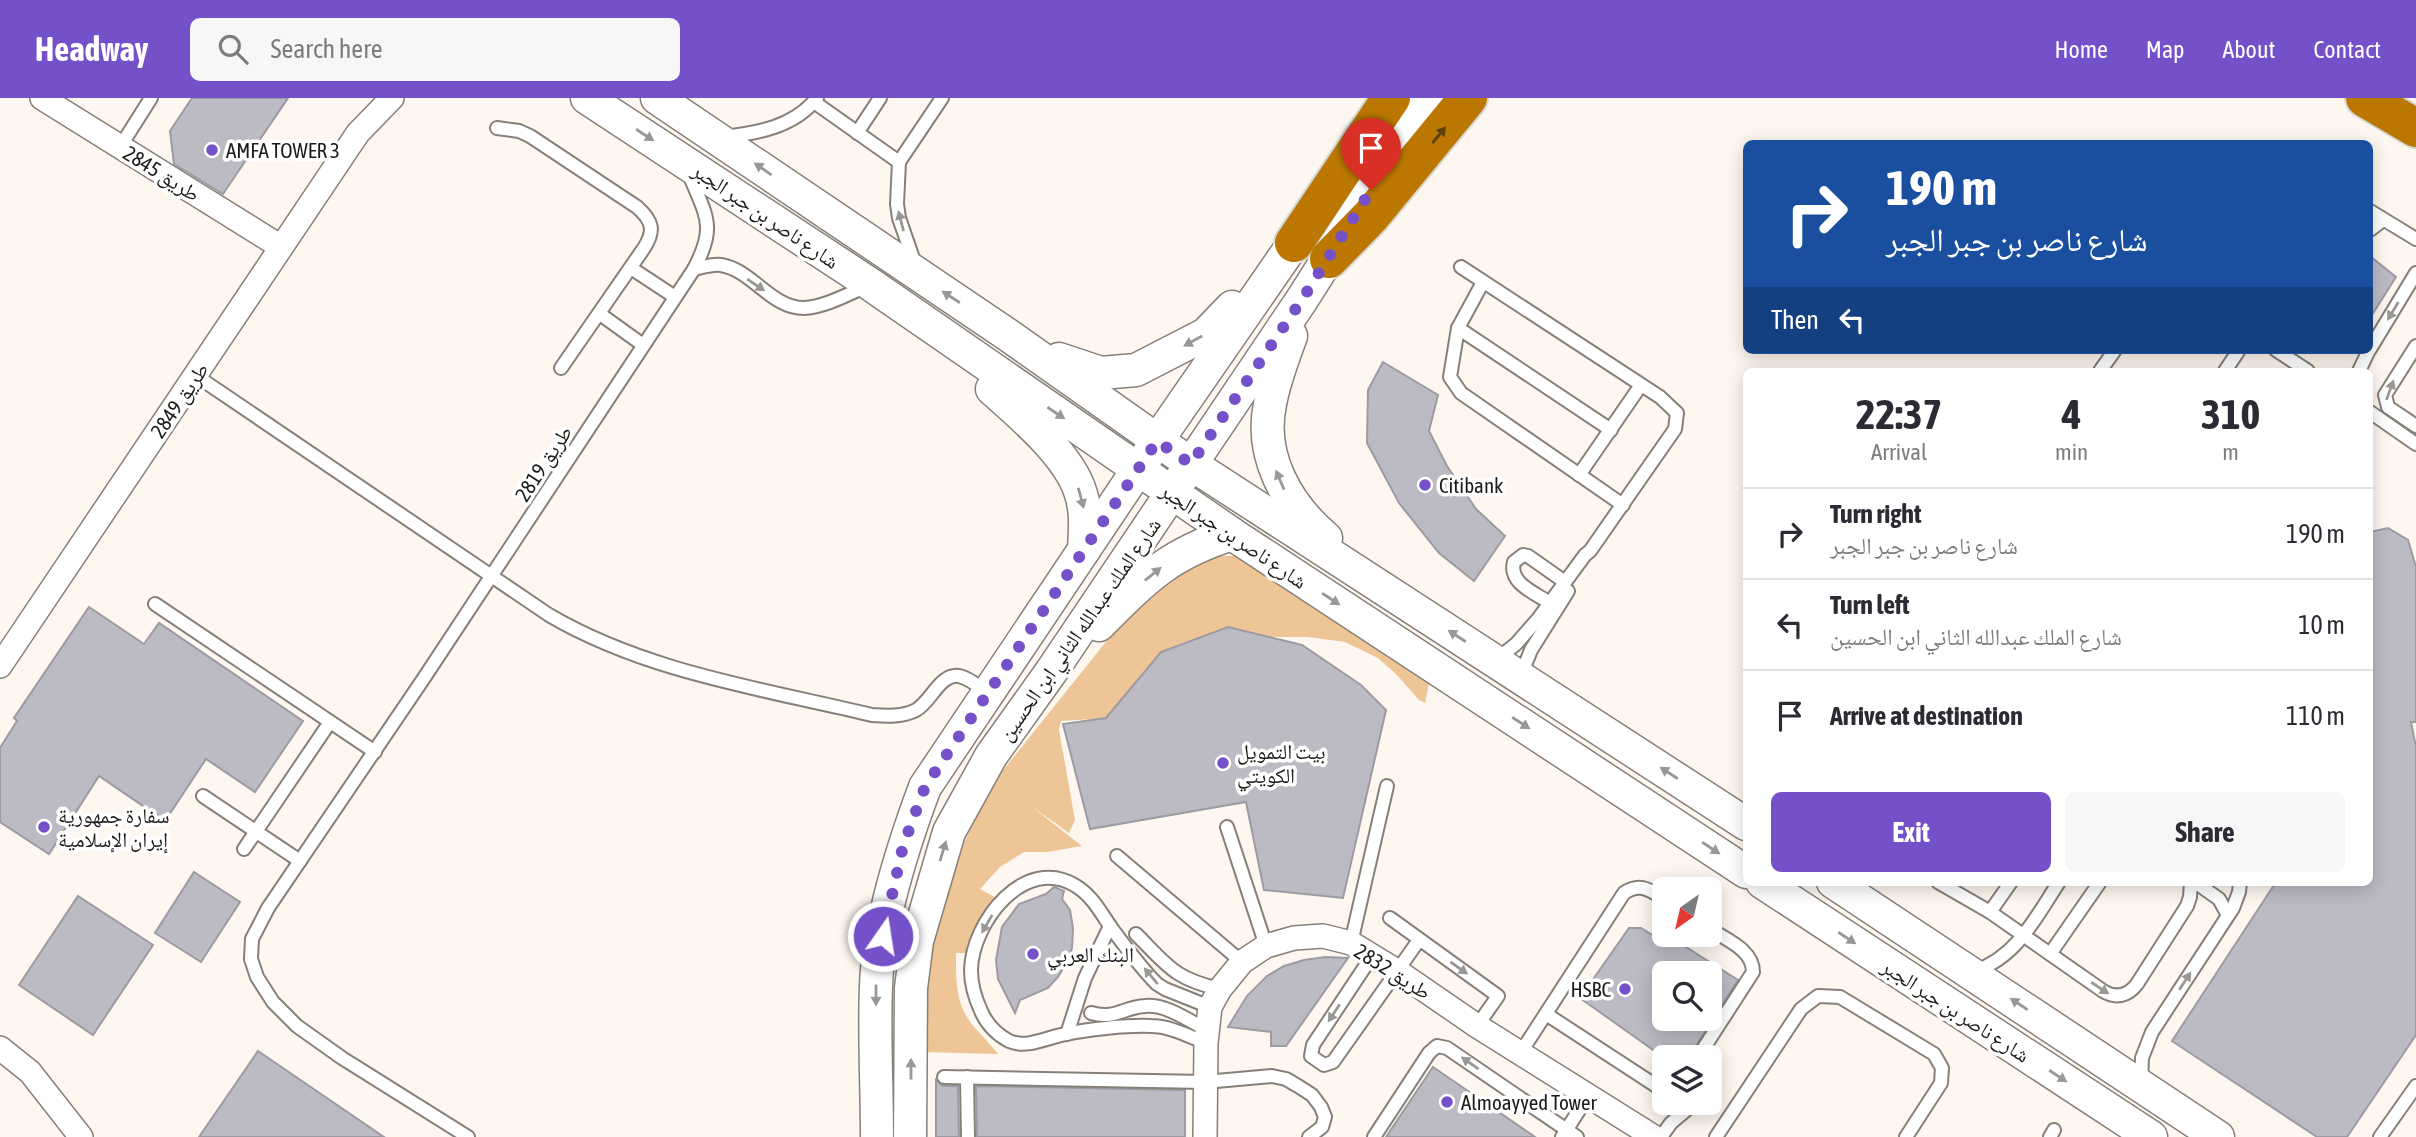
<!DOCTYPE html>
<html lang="en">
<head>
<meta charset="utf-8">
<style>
  body { margin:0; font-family:"Asap Condensed","Noto Naskh Arabic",sans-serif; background:#f7f7f7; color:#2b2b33; height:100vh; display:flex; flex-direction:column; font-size:26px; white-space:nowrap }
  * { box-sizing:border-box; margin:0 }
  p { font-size:23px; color:#7c7c81 }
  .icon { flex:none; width:38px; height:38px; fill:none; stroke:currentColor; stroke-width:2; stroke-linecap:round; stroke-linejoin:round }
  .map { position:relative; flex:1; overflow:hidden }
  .side { position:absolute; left:1743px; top:270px; width:630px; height:518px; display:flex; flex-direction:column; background:#fff; border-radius:10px; box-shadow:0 4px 18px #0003 }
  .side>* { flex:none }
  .banner { position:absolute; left:1743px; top:42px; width:630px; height:214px; border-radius:10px; box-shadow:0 4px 18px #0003; background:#1a4fa0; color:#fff; overflow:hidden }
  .needle { width:46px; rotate:214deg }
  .controls { position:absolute; left:1652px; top:779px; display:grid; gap:14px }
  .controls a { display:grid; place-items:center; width:70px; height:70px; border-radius:10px; background:#fff; box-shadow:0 4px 18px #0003; font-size:35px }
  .pin { position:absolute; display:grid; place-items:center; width:60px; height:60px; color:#fff; margin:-72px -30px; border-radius:50% 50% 50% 0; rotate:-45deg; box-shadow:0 0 7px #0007 }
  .pin .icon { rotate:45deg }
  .me { position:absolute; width:77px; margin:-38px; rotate:13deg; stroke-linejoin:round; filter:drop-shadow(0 0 5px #0008) }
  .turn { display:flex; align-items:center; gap:24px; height:147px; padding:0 28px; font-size:32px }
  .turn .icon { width:91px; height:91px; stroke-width:2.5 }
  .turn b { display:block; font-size:49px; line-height:60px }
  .then { display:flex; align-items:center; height:66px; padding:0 28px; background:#0003; gap:14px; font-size:26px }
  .eta { display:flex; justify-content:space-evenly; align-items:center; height:119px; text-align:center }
  .eta b { font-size:42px; font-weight:700; line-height:49px }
  .action { display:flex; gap:14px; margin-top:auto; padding:14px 28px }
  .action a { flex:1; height:80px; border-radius:10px; background:#7450c9; color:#fff; font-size:28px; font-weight:700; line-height:80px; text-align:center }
  .action a+a { background:#f7f7f7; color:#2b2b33 }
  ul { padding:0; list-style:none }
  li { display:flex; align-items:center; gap:21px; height:91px; padding:0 28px; border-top:2px solid #e1e1e2 }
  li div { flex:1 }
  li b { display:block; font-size:26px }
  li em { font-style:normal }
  header { display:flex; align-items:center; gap:42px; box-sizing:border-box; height:98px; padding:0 35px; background:#7450c9; color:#fff }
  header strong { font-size:33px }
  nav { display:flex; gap:38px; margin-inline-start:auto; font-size:24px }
  .search { width:490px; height:63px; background:#f7f7f7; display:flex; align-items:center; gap:18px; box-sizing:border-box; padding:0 24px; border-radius:10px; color:#7c7c81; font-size:26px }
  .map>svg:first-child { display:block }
  .green { fill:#eec596 }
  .building { fill:#bcbbc4; stroke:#9c9ba4; stroke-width:2; fill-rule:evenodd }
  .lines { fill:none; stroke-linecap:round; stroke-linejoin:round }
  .service-casing { stroke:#868079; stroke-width:16 }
  .minor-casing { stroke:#868079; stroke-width:26 }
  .secondary-casing { stroke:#868079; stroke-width:35 }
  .motorway-casing { stroke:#d6d6d5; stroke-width:42 }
  .service { stroke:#fff; stroke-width:12 }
  .minor { stroke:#fff; stroke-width:23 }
  .secondary { stroke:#fff; stroke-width:32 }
  .motorway { stroke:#b70; stroke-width:38 }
  .oneway { fill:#999897 }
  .oneway2 { fill:#5c400e }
  .route { stroke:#7450c9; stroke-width:12; stroke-dasharray:0 21.6 }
  .poi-dot { fill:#7450c9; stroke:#fff; stroke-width:2.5 }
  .labels { text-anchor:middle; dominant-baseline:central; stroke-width:7; stroke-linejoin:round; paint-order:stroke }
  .poi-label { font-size:21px; fill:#1d1b18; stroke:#fff; text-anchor:start }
  .street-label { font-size:21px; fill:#1d1b18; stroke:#fff }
</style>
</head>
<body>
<header>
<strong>Headway</strong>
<div class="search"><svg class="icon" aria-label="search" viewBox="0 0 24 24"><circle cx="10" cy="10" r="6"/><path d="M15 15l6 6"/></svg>Search here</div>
<nav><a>Home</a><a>Map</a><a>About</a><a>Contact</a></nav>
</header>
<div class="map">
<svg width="2416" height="1039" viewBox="0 0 2416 1039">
  <rect width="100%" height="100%" fill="#fef7ef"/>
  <path class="green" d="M1215,458H1239L1429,585L1425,605L1419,602L1397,577L1378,560L1345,544L1308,539H1246L1161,554L1106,620L1061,623L1059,632L1075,722L1069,735L1031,708L1082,748L1047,754H1024L1000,769L980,791L998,801L972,855H956C956,883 955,908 975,930C983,939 991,947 998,956L921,954L926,859L939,803L971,729L996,681L1113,535L1153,494L1184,470Z"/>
  <g class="building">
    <polygon points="192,0 288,0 223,96 174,66 170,33"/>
    <polygon points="2370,158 2396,179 2370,220"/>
    <polygon points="1383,264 1438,297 1429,333 1447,368 1476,411 1505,438 1474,483 1439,455 1399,405 1367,345 1368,292"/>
    <polygon points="2388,430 2408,442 2416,469 2416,624 2411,624 2416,649 2416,937 2347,1039 2317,1039 2172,943 2276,784 2370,784 2370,434"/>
    <polygon points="89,509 144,546 159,525 303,623 255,694 206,661 165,723 99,678 49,756 0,724 0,650 17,623 14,620"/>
    <polygon points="1228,529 1302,547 1361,587 1386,612 1343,800 1264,792 1246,704 1090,731 1063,626 1106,620 1161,554"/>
    <polygon points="194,774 240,804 201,864 155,835"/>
    <polygon points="1054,789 1064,793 1062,801 1070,812 1073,830 1072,850 1067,864 1058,879 1048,890 1020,902 1015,915 998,881 996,862 1002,829 1019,806 1046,796"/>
    <polygon points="78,798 153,847 93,937 19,887"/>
    <path d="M1629,830H1641L1670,848L1675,842L1738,882L1689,959H1663L1580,900ZM1664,875H1710V920H1664Z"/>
    <polygon points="1325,859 1348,860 1286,948 1271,948 1271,934 1228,929 1247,898 1267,878 1284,868 1304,862"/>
    <polygon points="258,953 384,1039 199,1039"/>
    <polygon points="1433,969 1535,1039 1386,1039"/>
    <polygon points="936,982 943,988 958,988 959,1039 936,1039"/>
    <polygon points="976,988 1185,992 1185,1039 977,1039"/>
  </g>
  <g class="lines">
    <g class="service-casing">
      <g id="service">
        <polyline points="814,4 899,64"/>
        <path d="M497,30L519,33L530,38L637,109C653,123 655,133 644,150L561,270"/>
        <polyline points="857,35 880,0"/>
        <path d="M723,39C758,35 794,29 817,0"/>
        <polyline points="120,49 151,0"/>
        <polyline points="2370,113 2416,141"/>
        <polyline points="2370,132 2383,122"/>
        <polyline points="915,166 899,120 897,106 899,64 942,0"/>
        <polyline points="1461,169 1660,299 1677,315 1675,331 1590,453 1585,457 1538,521 1516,546 1496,562"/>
        <polyline points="631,170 675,199"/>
        <path d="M694,171C703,169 712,166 721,167C752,172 771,210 804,210C825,209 848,196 867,188"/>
        <polyline points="1483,184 1458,230 1450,279 1461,295 1623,407"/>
        <polyline points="600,216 643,247"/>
        <polyline points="1458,230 1611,332"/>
        <polyline points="2416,248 2385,297 2388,309 2416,328"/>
        <polyline points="2370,251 2416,175"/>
        <polyline points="2276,252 2308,273"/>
        <polyline points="2100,273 2115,252"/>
        <polyline points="2225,273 2239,252"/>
        <polyline points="2359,273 2369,252"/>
        <path d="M195,277L549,517C646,574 763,591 872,617C887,618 903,619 916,612C931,604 940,575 959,578C969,580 980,589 988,595"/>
        <polyline points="2370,314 2416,346"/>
        <polyline points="1579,377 1641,287"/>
        <path d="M1550,505C1535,495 1508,485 1514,464L1523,457L1528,458L1565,484"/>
        <polyline points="155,506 375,654"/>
        <polyline points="1521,577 1531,552 1568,493"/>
        <polyline points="203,698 300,763"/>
        <polyline points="1227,729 1266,848"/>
        <polyline points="244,751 330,624"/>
        <polyline points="1117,758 1242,864"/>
        <path d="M1938,784L1990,814L2103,893C2116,901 2128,898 2137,886L2187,808L2190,799L2191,784"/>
        <polyline points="2195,784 2219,801 2228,817"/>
        <polyline points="1990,814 2011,784"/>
        <polyline points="1390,820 1498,898 1477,928"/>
        <path d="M1136,836C1167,867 1174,881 1220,891"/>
        <polyline points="1351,845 1387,688"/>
        <polyline points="2050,856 2100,784"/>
        <polyline points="1372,858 1313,947 1311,958 1324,967 1333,964 1419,842"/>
        <path d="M1975,873C2017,859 2036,819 2059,784"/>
        <path d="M1091,915C1115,922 1124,909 1145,908C1167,906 1189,923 1207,932"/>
        <polyline points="1546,916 1664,993"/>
        <polyline points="1067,936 1085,880 1110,828"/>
        <path d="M1206,945C1188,938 1170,928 1151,928C1127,927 1089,931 1066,936C1047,939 1028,951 1009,943C996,936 987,927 981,913C975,900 971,886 971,872C972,824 1025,756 1076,788C1092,798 1100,813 1110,828C1124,847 1140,869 1157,886L1165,891L1210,909"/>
        <path d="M1521,954L1624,795C1640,784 1650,792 1664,801"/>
        <path d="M1698,959L1753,874C1753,852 1727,842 1710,831"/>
        <polyline points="944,979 1205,984 1272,978 1286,981 1298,988 1312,997 1321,1009 1325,1019 1322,1029 1309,1039"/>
        <polyline points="967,979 968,1039"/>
        <polyline points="2141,985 2142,960 2152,934 2233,810 2239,794 2240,784"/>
        <path d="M468,1039L342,960L297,928L273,904L257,879L251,861L252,841L268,810L424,580L694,171C717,128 706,118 689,76"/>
        <polyline points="1374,1039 1429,955 1437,948 1447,950 1577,1039"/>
        <polyline points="1562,1039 1588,998"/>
        <polyline points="1661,1039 1671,1025 1690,1009 1692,1004"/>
        <polyline points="1716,1039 1801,911 1818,898 1840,899 1934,956 1942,970 1941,985 1906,1039"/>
        <polyline points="2050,1039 2054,1032"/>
        <polyline points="2380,1039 2416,988"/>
      </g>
    </g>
    <g class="minor-casing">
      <g id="minor">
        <polyline points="42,0 281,149"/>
        <polyline points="0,568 358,35 392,0"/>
        <polyline points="0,950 30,974 81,1039"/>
        <polyline points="1205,1039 1206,945 1210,909 1220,891 1242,864 1266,848 1294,840 1323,838 1351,845 1397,873 1477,928 1654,1039"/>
      </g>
    </g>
    <g class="secondary-casing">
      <g id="secondary">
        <polyline points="587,0 870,186 1232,436 1746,774"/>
        <polyline points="657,0 1008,237 1191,366 1746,726"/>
        <path d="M1291,238C1283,260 1274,283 1270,306C1259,358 1287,407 1326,440"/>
        <polyline points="1059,261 1101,275 1136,272 1206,236 1232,209"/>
        <path d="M992,291C1020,316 1068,356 1080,393C1087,412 1085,432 1084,452"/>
        <path d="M1099,527C1145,481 1168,456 1232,436"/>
        <polyline points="1762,784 2151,1039"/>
        <polyline points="1833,784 2218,1039"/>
        <path d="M877,1039C877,989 874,938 876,888C878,824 903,748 925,689L1157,343L1294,145"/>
        <polyline points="910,1039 911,890 917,843 949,734 991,658 1051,574 1303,200 1429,0"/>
      </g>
    </g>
    <g class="motorway-casing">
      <g id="motorway">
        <polyline points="2365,0 2416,30"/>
        <polyline points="1294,145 1391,0"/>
        <polyline points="1329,161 1371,118 1468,0"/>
      </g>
    </g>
    <use href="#service" class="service"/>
    <use href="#minor" class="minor"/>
    <use href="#secondary" class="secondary"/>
    <use href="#motorway" class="motorway"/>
  </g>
  <defs><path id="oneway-solid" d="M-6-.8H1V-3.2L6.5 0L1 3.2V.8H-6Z" transform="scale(1.75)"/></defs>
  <g class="oneway">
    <use href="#oneway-solid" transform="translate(645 37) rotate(33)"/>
    <use href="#oneway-solid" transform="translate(763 71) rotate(-145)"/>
    <use href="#oneway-solid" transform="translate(901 123) rotate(-104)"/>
    <use href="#oneway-solid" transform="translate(756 187) rotate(34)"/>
    <use href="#oneway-solid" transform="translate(951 199) rotate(-147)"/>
    <use href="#oneway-solid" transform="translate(2393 213) rotate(121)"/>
    <use href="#oneway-solid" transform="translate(1193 243) rotate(151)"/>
    <use href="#oneway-solid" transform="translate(2390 292) rotate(-70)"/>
    <use href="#oneway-solid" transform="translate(1056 315) rotate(34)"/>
    <use href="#oneway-solid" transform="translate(1280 382) rotate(-113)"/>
    <use href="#oneway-solid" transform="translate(1081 400) rotate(75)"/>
    <use href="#oneway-solid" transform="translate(1153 476) rotate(-39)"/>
    <use href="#oneway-solid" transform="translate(1331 501) rotate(33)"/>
    <use href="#oneway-solid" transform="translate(1457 538) rotate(-147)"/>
    <use href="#oneway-solid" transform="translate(1521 625) rotate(33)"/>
    <use href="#oneway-solid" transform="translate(1669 675) rotate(-147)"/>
    <use href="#oneway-solid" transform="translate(1711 750) rotate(33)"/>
    <use href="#oneway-solid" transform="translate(943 753) rotate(-73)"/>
    <use href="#oneway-solid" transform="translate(987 826) rotate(120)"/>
    <use href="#oneway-solid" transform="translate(1847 840) rotate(34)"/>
    <use href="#oneway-solid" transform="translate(1459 870) rotate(35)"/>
    <use href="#oneway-solid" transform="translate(1151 878) rotate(-130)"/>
    <use href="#oneway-solid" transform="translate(2185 883) rotate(-57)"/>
    <use href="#oneway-solid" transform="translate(2100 890) rotate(33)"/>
    <use href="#oneway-solid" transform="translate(876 897) rotate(90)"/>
    <use href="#oneway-solid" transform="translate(2019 906) rotate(-146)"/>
    <use href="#oneway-solid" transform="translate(1334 915) rotate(123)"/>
    <use href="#oneway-solid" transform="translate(1470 965) rotate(-145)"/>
    <use href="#oneway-solid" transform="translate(911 971) rotate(-90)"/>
    <use href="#oneway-solid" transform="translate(2058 978) rotate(33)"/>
  </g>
  <use class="oneway2" href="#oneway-solid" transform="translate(1439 37) rotate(-51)"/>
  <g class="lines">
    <polyline class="route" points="883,838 903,748 925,689 1157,343 1191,366 1303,200 1371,92"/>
  </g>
  <g class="poi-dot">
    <circle cx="212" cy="52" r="7"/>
    <circle cx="1425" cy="387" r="7"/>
    <circle cx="1223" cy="665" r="7"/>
    <circle cx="44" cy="729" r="7"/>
    <circle cx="1033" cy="856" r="7"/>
    <circle cx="1625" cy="891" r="7"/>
    <circle cx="1447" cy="1004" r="7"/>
  </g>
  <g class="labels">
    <g class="poi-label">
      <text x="226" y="52">AMFA TOWER 3</text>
      <text x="1439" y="387">Citibank</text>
      <text x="1237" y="653">بيت التمويل<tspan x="1237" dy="24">الكويتي</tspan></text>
      <text x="58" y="717">سفارة جمهورية<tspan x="58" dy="24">إيران الإسلامية</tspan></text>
      <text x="1047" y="856">البنك العربي</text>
      <text x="1611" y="891" text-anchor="end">HSBC</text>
      <text x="1461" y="1004">Almoayyed Tower</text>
    </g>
    <g class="street-label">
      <text transform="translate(162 75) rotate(32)">طريق 2845</text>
      <text transform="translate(766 117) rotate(34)">شارع ناصر بن جبر الجبر</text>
      <text transform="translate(179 302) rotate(-56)">طريق 2849</text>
      <text transform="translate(543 365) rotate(-57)">طريق 2819</text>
      <text transform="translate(1234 437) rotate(34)">شارع ناصر بن جبر الجبر</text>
      <text transform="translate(1079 531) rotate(-55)">شارع الملك عبدالله الثاني ابن الحسين</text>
      <text transform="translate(1393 873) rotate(32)">طريق 2832</text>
      <text transform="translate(1956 912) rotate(33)">شارع ناصر بن جبر الجبر</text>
    </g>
  </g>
</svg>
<div class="controls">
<a><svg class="needle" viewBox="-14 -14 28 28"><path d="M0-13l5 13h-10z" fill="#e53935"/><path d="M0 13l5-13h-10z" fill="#7c7c81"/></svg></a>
<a><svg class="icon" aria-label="search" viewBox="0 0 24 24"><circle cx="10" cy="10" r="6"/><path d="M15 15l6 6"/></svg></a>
<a><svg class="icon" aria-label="layers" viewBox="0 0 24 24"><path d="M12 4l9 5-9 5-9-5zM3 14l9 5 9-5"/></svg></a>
</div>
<div class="pin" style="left:1371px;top:92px;background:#d93025"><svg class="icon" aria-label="arrive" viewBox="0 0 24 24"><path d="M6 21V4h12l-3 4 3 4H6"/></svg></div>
<svg class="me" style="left:883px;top:838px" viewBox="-20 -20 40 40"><circle r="17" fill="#7450c9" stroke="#fff" stroke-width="3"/><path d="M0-11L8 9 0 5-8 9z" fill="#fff"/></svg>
<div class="banner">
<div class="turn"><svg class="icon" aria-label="right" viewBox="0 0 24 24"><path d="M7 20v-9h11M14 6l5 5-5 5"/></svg><div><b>190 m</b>شارع ناصر بن جبر الجبر</div></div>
<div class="then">Then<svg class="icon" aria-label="left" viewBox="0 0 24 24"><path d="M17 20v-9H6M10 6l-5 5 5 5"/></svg></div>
</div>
<section class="side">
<div class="eta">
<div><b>22:37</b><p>Arrival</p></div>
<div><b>4</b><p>min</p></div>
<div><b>310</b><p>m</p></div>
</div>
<ul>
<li><svg class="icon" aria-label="right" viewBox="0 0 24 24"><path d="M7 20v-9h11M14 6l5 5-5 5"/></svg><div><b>Turn right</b><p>شارع ناصر بن جبر الجبر</p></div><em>190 m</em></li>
<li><svg class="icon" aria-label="left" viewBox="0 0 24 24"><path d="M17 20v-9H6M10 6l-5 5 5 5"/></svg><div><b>Turn left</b><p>شارع الملك عبدالله الثاني ابن الحسين</p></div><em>10 m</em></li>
<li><svg class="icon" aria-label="arrive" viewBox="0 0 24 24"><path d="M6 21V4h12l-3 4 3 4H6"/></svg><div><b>Arrive at destination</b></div><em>110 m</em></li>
</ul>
<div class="action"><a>Exit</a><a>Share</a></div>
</section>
</div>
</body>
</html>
